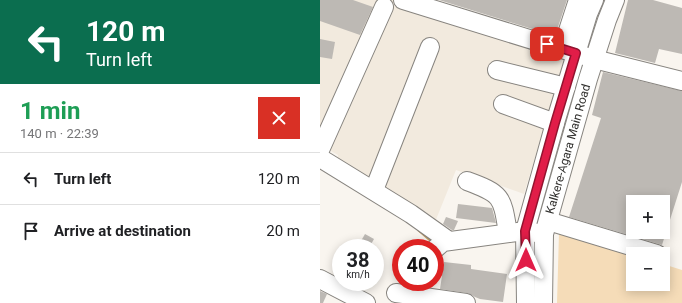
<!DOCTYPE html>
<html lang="en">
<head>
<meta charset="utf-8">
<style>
  body { margin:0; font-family:Roboto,sans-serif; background:#f2f2f2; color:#202124; height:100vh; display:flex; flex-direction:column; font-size:15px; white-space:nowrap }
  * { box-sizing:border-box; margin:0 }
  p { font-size:13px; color:#757577 }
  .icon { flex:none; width:22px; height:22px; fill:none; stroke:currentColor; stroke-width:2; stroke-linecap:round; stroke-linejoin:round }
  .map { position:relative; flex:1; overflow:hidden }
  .sheet { display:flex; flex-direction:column; background:#fff; width:320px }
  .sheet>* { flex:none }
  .hud { background:#0b6e4f; color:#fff; overflow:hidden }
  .tools { position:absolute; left:306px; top:195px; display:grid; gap:8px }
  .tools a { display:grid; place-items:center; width:44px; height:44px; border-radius:0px; background:#fff; box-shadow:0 2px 10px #0003; font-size:20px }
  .speed { position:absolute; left:12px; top:239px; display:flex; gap:8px; font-size:20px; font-weight:700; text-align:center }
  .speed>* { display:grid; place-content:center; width:52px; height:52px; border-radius:50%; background:#fff; box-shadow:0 2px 10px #0003; line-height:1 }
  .speed small { font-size:10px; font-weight:400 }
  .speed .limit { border:6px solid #d22; background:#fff; color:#111 }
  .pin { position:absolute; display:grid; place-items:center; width:34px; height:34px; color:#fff; margin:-17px; border-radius:8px; box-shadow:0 2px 6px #0006 }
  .me { position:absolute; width:44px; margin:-22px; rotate:0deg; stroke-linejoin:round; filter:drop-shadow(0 0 3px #0008) }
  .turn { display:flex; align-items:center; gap:14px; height:84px; padding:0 20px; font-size:18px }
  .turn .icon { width:52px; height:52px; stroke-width:2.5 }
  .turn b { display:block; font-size:28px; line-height:34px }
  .round { display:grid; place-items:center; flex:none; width:42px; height:42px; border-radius:0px; background:#f2f2f2 }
  .summary { display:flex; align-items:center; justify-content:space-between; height:68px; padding:0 20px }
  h1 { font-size:24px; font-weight:700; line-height:30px; color:#1e9e55 }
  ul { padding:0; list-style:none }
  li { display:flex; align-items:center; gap:12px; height:52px; padding:0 20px; border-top:1px solid #e0e0e0 }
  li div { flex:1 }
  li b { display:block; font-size:15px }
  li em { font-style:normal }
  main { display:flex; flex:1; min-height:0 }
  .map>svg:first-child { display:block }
  .built { fill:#f2eade }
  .green { fill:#f5dcb8 }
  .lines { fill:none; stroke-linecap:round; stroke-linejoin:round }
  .stream { stroke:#c19b60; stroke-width:3.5 }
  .building { fill:#bdb9b4; fill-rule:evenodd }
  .minor-casing { stroke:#87847f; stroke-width:20 }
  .minor { stroke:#fff; stroke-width:18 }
  .route-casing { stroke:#92132f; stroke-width:10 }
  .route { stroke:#e11d48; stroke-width:7 }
  .labels { text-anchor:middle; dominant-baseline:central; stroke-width:3.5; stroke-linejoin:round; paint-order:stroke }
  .street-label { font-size:12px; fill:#302f2d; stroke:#fff }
</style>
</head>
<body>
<main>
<section class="sheet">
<div class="hud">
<div class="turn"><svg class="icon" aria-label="left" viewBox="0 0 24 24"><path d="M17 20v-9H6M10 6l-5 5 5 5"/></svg><div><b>120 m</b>Turn left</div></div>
</div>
<div class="summary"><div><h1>1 min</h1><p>140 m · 22:39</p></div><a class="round" style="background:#d93025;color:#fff"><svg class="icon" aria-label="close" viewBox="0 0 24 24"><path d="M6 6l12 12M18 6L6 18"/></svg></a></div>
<ul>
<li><svg class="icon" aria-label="left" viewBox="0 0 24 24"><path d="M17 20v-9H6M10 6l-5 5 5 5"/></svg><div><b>Turn left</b></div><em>120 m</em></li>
<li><svg class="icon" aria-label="arrive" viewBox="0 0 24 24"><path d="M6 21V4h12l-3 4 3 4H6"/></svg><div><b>Arrive at destination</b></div><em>20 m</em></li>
</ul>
</section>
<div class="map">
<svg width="362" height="303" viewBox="0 0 362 303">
  <rect width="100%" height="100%" fill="#f9f5ef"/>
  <polygon class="built" points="0,0 81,0 248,48 204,194 136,170 115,222 17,164 18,155 0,145"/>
  <polygon class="green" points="239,233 313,255 313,284 343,284 343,264 362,270 362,303 237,303"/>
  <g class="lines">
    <g class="stream">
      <polyline points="99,230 114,243"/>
      <polyline points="115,261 122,253"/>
      <polyline points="90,289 96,282"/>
    </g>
  </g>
  <g class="building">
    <polygon points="0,0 33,0 53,7 40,35 0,21"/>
    <polygon points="119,0 247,0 235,36"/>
    <polygon points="308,0 333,0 362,8 362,54 339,49 335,63 295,53"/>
    <polygon points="0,39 15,42 12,59 0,57"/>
    <path d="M283,72L362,91V182L342,245L249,217L281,118L272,115ZM313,202H343V232H313Z"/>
    <polygon points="138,204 172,208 176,223 136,218"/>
    <polygon points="126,217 138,221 134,230 132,230 123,224"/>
    <polygon points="45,234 54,239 49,248 37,248"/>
    <polygon points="124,262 151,265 151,269 187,274 183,302 160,299 155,297 152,295 147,293 120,289"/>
    <polygon points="0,291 7,294 3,303 0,303"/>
  </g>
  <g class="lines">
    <g class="minor-casing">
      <g id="minor">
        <polyline points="83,0 274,59 362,81"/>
        <polyline points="242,49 258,0"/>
        <polyline points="177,70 246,87"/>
        <polyline points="183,104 235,123"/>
        <polyline points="0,150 64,7"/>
        <polyline points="0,158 91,214 129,241"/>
        <path d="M147,181C183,194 182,197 188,233"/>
        <polyline points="54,190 110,47"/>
        <polyline points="228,221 337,254"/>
        <polyline points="115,249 123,242 205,231 217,233"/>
        <polyline points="0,279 46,303"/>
        <polyline points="76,293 146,303"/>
        <polyline points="206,303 205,231 235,123 268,14 274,0"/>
        <polyline points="223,303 224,234 268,79 287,20 295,0"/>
      </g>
    </g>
    <use href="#minor" class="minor"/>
  </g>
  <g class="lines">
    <g class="route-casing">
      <polyline id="route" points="206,260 205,231 235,123 256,53 227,44"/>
    </g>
    <use href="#route" class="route"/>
  </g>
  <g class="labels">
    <g class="street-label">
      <text transform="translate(248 149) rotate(-74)">Kalkere-Agara Main Road</text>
    </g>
  </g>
</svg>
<div class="tools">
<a>+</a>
<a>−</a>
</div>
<div class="speed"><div>38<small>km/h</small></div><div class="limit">40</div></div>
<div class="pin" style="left:227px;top:44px;background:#d93025"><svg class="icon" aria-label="arrive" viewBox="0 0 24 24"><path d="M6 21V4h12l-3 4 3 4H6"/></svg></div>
<svg class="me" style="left:206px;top:260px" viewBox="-20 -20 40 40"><path d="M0-17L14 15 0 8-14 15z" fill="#e11d48" stroke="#fff" stroke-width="4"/></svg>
</div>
</main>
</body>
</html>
